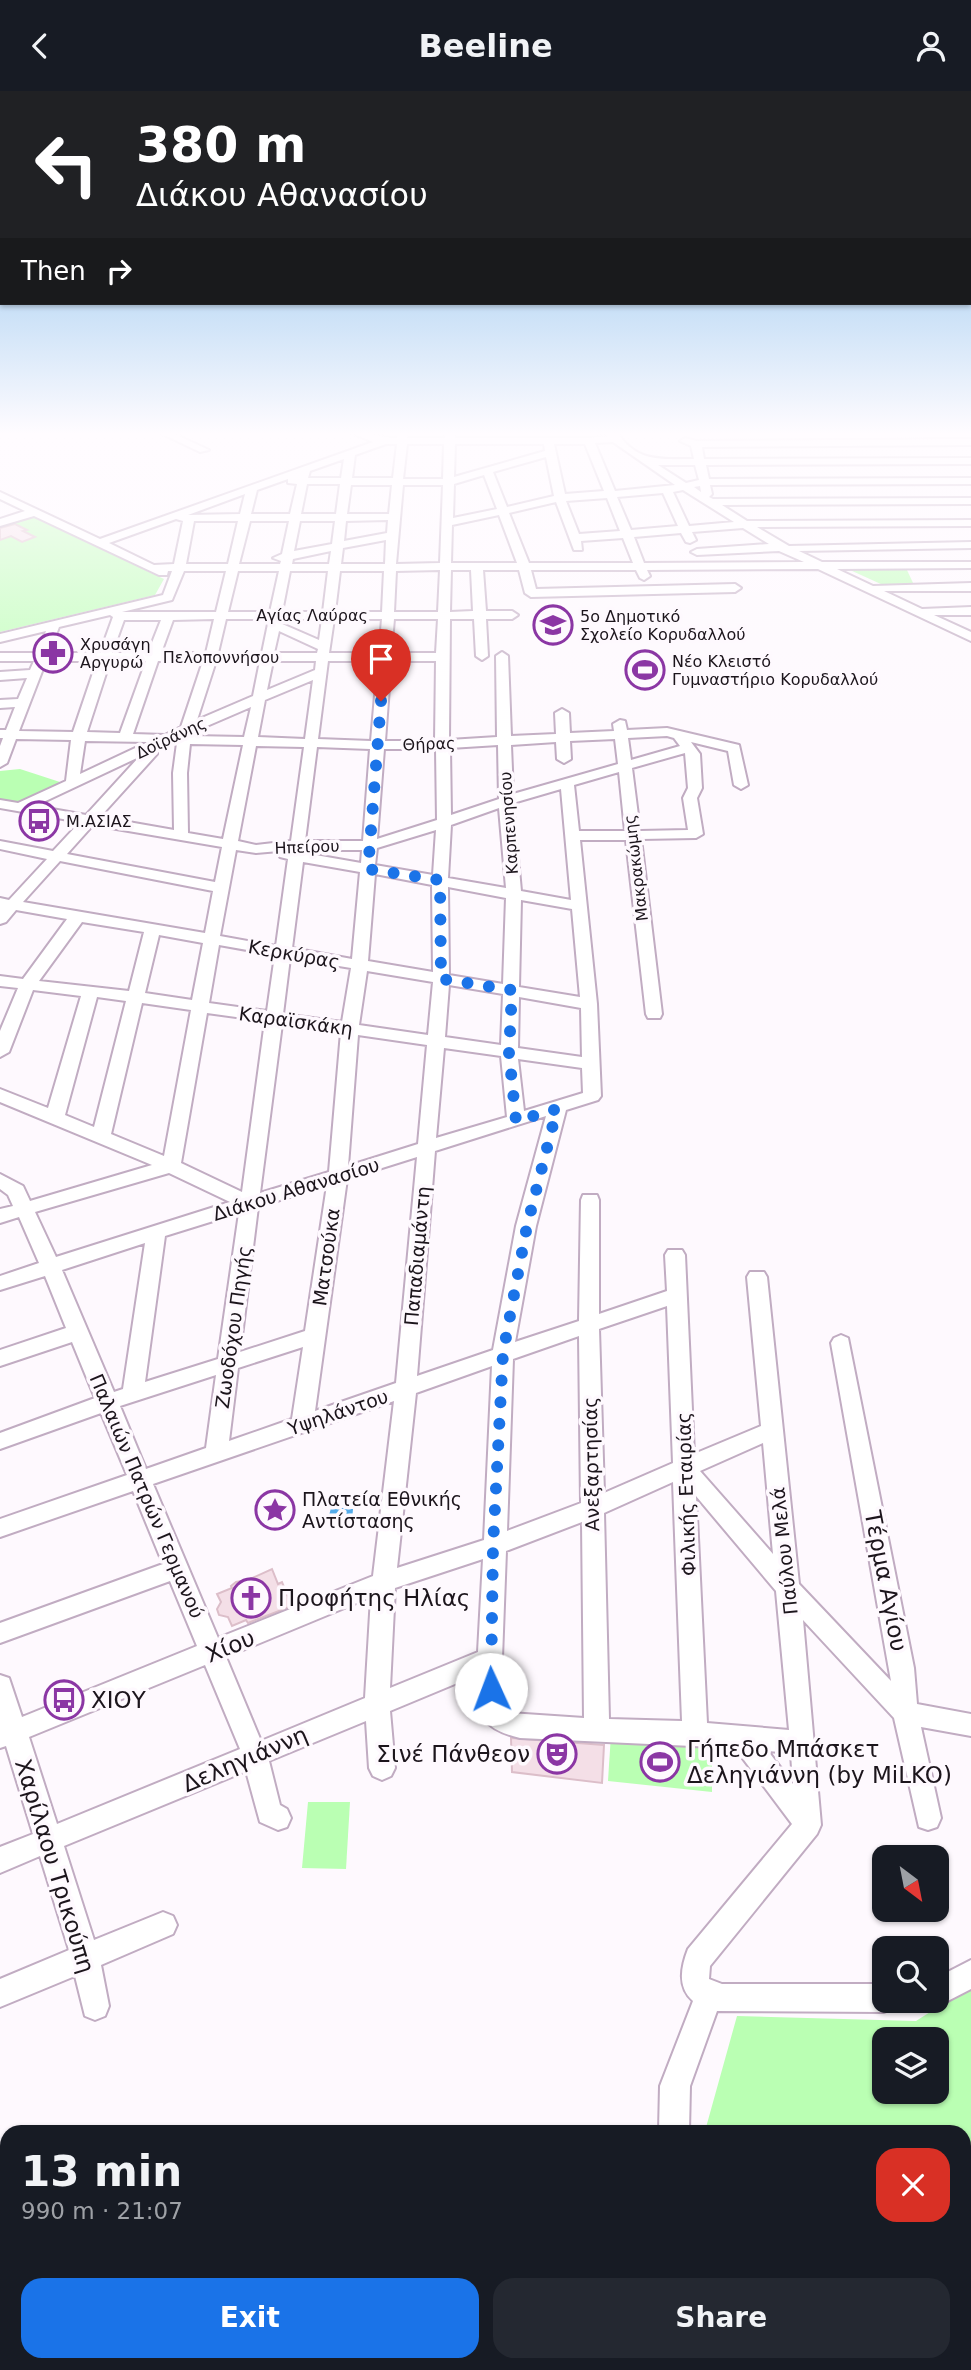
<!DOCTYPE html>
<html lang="en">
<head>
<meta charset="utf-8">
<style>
  body { margin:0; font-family:"DejaVu Sans",sans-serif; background:#242831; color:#f1f3f6; height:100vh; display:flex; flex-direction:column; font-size:26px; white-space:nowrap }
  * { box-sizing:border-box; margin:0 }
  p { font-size:23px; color:#9ea1a6 }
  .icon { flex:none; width:38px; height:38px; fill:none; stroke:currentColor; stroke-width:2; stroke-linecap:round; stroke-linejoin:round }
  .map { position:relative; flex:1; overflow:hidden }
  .sheet { position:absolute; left:0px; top:2034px; width:971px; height:247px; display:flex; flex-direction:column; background:#171b24; border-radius:21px 21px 0 0; box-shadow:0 2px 5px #0004 }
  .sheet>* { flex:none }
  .hud { position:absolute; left:0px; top:0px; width:971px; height:214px; box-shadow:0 2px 5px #0004; background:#202124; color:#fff; overflow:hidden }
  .needle { width:46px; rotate:148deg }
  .buttons { position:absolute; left:872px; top:1754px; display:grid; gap:14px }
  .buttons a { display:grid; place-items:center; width:77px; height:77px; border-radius:14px; background:#171b24; box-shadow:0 2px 5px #0004; font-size:35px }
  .pin { position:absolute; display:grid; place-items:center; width:60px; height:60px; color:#fff; margin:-72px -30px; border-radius:50% 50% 50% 0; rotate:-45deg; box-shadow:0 0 7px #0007 }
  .pin .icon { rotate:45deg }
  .me { position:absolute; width:77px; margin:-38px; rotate:358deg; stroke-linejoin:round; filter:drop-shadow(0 0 5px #0008) }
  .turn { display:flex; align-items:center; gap:24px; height:147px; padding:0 21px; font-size:32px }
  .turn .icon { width:91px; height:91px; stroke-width:2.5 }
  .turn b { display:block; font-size:49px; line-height:60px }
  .then { display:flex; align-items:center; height:66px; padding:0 21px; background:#0003; gap:14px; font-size:26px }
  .round { display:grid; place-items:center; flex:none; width:74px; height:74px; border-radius:21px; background:#242831 }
  .summary { display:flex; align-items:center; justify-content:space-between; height:119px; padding:0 21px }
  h1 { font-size:42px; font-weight:700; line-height:52px }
  .cta { display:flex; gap:14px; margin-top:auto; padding:14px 21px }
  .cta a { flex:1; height:80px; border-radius:21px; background:#1a73e8; color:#fff; font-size:28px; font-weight:700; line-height:80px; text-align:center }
  .cta a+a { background:#242831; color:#f1f3f6 }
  header { display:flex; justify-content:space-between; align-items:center; height:91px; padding:0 21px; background:#171b24; font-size:32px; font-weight:700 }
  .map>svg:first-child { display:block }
  .green { fill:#baffb3; fill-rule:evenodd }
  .water { fill:#53abea }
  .building { fill:#f4dfe7; stroke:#dcbec9; stroke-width:2 }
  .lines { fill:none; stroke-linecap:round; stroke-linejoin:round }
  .minor-casing { stroke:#c1acc2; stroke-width:4 }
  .minor { fill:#fff; fill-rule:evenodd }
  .route { stroke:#1a73e8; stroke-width:12; stroke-dasharray:0 21.6 }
  .labels { text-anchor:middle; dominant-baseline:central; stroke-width:7; stroke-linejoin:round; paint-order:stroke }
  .far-street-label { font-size:16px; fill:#1c151c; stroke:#fef9fe }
  .far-poi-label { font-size:16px; fill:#1c151c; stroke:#fef9fe; text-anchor:start }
  .street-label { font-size:19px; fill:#1c151c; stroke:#fef9fe }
  .poi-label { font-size:19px; fill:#1c151c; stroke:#fef9fe; text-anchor:start }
  .near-street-label { font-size:23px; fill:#1c151c; stroke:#fef9fe }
  .near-poi-label { font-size:23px; fill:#1c151c; stroke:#fef9fe; text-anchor:start }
</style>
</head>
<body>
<header><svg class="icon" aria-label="back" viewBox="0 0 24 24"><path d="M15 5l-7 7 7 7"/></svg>Beeline<svg class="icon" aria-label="person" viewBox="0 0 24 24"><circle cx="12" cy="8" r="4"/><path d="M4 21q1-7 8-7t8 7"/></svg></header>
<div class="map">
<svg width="971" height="2279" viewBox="0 0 971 2279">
  <rect width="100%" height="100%" fill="#fef9fe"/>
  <g class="green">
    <polygon points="31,425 164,488 155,504 0,541 0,435"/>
    <polygon points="906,477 914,494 883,494 850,479"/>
    <polygon points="20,678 63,692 18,713 0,710 0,680"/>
    <polygon points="611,1643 712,1651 712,1701 608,1690"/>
    <polygon points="308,1711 350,1711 346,1778 302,1777"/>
    <path d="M971,1895V2279H639L640,2273H964V2040H705L737,1925L916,1930ZM884,1948H936V2000H884Z"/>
    <polygon points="21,2273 232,2273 230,2279 18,2279"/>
  </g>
  <polygon class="water" points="338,1414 344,1418 353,1418 352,1430 347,1433 342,1431 337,1437 330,1437 327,1432 331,1417"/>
  <g class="building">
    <polygon points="15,433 27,439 23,440 35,446 22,451 11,445 0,449 0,437"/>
    <polygon points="629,569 658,569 661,590 631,590"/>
    <polygon points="272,1478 278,1493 282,1491 292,1515 248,1532 246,1529 232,1535 228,1526 219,1524 217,1518 221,1511 217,1503 232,1497 231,1495 236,1491 248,1489"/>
    <polygon points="511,1647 604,1654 602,1692 512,1681"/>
  </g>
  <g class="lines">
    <g class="minor-casing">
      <g id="minor">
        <polygon points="156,340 168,340 209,359 200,361"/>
        <path d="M347,340C364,339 380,347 397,347L398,340H408L407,347H445V340H455V347H589L609,345L606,340H616C637,372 660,368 694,368L691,355L680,350L685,347L696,350L971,348V354L702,356L704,368L971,367V373L706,374L709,388L971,387V393L710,394L712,403L709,406L713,408L971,407V413L722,414L747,430L971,429V435L757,436L789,455L971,451V457L799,460L822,471H971V477L837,478L873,495L971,492V500H884L922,518L971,516V524H934L971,541V550L818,478L647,479L650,485L644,489L640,487L636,479H531L536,498L735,493L741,497L735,501L531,506L525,502L519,479H483L486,520H512L518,524L512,528H486L488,565L482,569L476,565L474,528H450L449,649L497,646L496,565L502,561L508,565L511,645L556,643L555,622L562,618L569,622L570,642L614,640L613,633L620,629L625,630L627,639L667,637L739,654L748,694L741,698L734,694L728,660L691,651L700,663L702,697L697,707L703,743L696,747L641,748L662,923L660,927H648L646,923L626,749H580L597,913L601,1005L598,1009L566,1019L536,1135L515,1251L579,1230L581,1109L583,1104H597L599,1109V1223L667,1200L665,1164L668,1159H682L685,1164L694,1363L761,1335L747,1186L750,1181H764L767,1186L799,1493L891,1590L831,1252L834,1247L841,1244L848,1247L914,1577L917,1613L971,1623V1645L921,1636L941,1727L937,1736L928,1739L919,1736L894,1627L803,1529L821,1734L817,1743L710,1875L709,1888L722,1893H884V1909H897L894,1917L884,1921L717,1920L690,1995L689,2040H659L660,1995L693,1910C677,1896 681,1876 688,1858L792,1733L735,1657L520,1647C476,1636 481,1623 479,1583L390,1620L395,1677L391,1685L382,1689L373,1685L369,1677L366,1630L269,1670L280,1714L287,1718L291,1727L287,1736L278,1739L260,1731L246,1680L64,1755L94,1849L163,1821L173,1825L177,1834L173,1843L101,1874L109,1915L105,1925L95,1929L85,1925L75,1885L0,1916V1888L69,1859L40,1765L0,1782V1756L33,1743L6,1655L0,1657V1584L9,1587L22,1626L197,1555L170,1490L0,1552V1532L163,1473L133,1400L0,1446V1428L127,1384L101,1322L0,1358V1342L95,1307L72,1251L0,1275V1259L66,1237L45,1185L0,1199V1185L39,1172L19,1126L0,1132V1118L13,1115L8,1104L0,1098V1083L23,1095L30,1110L152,1074L0,1011V998L48,1017L81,905L33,899L9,961L0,966V940L18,897L0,895V885L23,888L67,828L16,819L6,831L0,833V807L9,809L47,768L0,758V750L53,760L80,731L0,717V709L18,712L66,690L71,649L16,648L7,672L0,676V655L3,647H0V639H6L15,616L0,617V609L18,608L27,587L0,589V581L30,579L34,570H0V562H37L46,540L0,551V543L163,504L172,480H168L167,484H159L34,425L0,435V428L25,420L0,408V401L100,448L373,351ZM613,351L675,394L615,400L595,352ZM386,353H397L393,387H352L355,364ZM407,353H444L443,388H403ZM455,353H544L545,360L454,386ZM554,353H585L604,400L565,403ZM546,366L554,405L507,416L493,381ZM344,368L341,387H308L310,380ZM658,374H695L699,389L686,392ZM484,384L497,418L453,427L454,393ZM288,388V392L297,393L290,423H251L257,399ZM307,393H340L336,423H301ZM351,394H392L389,423H347ZM403,394H443L440,472L396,473ZM700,395L701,401L694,396ZM683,399L734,431L689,435L673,401ZM663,402L678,435L631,439L617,406ZM245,403L240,423L188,424ZM607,407L620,440L579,443L566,410ZM556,411L574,459H582L581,450L623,447L633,472H529L509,422ZM499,424L517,472H451L452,434ZM176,428L183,430L174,473L154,474L109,452ZM388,429L387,442L344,450L346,430ZM194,430H238L228,473H186ZM250,430H289L282,463L273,467L281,470L280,473H239ZM300,430H335L332,453L294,460ZM743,437L769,453L697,458L691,461L697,464L779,460L804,471L644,472L634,446L681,442L686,451L690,452L696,449L692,441ZM386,449L385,473H341L343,457ZM331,460L329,473H292L293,468ZM440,479L438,521H394L396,480ZM451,479H471L473,520L450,521ZM184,480H226L216,521H122L172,509ZM238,480H279L270,521H228ZM290,480H328L323,521H282ZM340,480H384L382,521H335ZM110,524L113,526L100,562H49L59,536ZM214,528L206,562H161L173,529ZM226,528H269L262,562H218ZM281,528H322L319,549L280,532ZM334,528H382L379,562H329ZM394,528H438L436,562H391ZM124,529H161L148,562H112ZM279,540L318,558L317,562H274ZM46,570H97L73,641L19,640ZM110,570H146L120,642L87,641ZM158,570H203L181,636L165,644L133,643ZM216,570H260L253,605L197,629ZM273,570H316L315,579L267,599ZM328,570H378L371,650L318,648ZM391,570H436L435,650H385ZM313,589L305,648L258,646L265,609ZM251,616L244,646L192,645L193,641ZM667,645L674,647L680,655L631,669L628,647ZM615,648L618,673L513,703L511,654L556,651L557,668L564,672L571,668L570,650ZM85,650L148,651L80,683ZM169,652H177L173,682L174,739L100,726L157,663V658ZM190,653L243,654L223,748L188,742L187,682ZM498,654L499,708L451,724L450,657ZM256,655L304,656L291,750L256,754L238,750ZM317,656L370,658L363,750H305ZM384,658H436L437,729L377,748ZM685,662L688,697L683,707L688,739L640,740L632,677ZM139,666L86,724L35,715ZM619,681L625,740H579L574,694ZM561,698L571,809L521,800L513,712ZM499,717L506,797L448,787L451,734ZM93,734L222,756L215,791L67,763ZM436,739L433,784L375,774L377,757ZM236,759L256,762L279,760L280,766L288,768L276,855L220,845ZM304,759H362L361,772L304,762ZM60,770L213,800L205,842L23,811ZM303,771L360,781L352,868L292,857ZM375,783L432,794L433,881L368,870ZM448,796L506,807L503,893L449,884ZM521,809L572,818L580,906L519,896ZM82,831L144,841L129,900L39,890ZM159,844L203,852L192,909L145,902ZM219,854L275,864L267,920L209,912ZM290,867L351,877L342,931L283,923ZM367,880L433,891L428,944L359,934ZM449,894L503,903L501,954L445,946ZM97,906L126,910L94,1036L65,1024ZM519,906L581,917L582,966L518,957ZM142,912L191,919L164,1065L111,1043ZM207,922L265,930L242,1101L181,1072ZM282,933L341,941L329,1081L260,1102ZM358,944L427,954L418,1053L348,1075ZM444,957L501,965L507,1026L436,1047ZM518,968L582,977L583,1002L524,1020ZM546,1025L516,1135L493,1259L417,1285L435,1060ZM417,1066L396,1292L315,1320L347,1088ZM169,1082L230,1111L56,1166L35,1121ZM327,1094L305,1240L240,1261L258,1116ZM239,1122L218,1268L145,1291L165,1145ZM145,1152L123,1298L114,1301L62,1179ZM667,1215L673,1372L604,1402L599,1238ZM579,1245L581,1412L507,1440L513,1268ZM303,1256L292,1328L229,1350L238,1277ZM492,1275L484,1449L397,1477L416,1302ZM216,1284L206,1357L146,1378L120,1315ZM394,1310L373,1485L218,1547L153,1393ZM763,1352L773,1463L700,1380ZM673,1391L682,1630L609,1628L604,1422ZM696,1405L776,1500L789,1639L707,1632ZM582,1431L584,1627L510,1622L506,1619L502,1567L506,1460ZM483,1468L478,1561L390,1597L395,1497ZM371,1506L365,1607L261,1650L226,1566ZM205,1574L240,1658L57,1733L29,1646ZM768,1660L791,1662L793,1693Z"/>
        <polygon points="971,1869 971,1898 936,1916 926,1912 925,1909 936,1909 936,1887"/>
      </g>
    </g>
    <use href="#minor" class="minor"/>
  </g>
  <linearGradient id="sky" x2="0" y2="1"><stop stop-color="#6cb0e9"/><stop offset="0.52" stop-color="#fffcff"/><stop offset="1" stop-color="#fffcff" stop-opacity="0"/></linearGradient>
  <rect width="971" height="659" fill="url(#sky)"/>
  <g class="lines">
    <polyline class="route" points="381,610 368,778 440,789 441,888 512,899 509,962 516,1030 557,1018 527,1135 503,1262 493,1455 491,1598"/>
  </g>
  <defs>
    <g id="school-ring" transform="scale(2.0125)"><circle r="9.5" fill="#fef9fe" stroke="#8b36a4" stroke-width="1.5"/><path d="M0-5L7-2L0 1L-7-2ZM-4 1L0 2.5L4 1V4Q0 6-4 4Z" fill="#8b36a4"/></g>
    <g id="pharmacy-ring" transform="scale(2.0125)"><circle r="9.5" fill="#fef9fe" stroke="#8b36a4" stroke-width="1.5"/><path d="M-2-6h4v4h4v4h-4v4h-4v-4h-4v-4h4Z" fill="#8b36a4"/></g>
    <g id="stadium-ring" transform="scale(2.0125)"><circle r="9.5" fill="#fef9fe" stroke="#8b36a4" stroke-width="1.5"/><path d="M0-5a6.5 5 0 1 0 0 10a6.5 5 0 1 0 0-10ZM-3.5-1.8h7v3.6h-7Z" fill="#8b36a4"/></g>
    <g id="bus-ring" transform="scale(2.0125)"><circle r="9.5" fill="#fef9fe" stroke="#8b36a4" stroke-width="1.5"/><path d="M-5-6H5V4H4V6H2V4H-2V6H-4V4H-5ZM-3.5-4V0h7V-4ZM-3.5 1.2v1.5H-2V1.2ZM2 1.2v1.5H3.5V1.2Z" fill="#8b36a4"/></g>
    <g id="sight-ring" transform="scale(2.0125)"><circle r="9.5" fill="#fef9fe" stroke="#8b36a4" stroke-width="1.5"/><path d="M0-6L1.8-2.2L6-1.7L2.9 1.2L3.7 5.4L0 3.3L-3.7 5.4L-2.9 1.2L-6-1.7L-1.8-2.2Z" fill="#8b36a4"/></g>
    <g id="church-ring" transform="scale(2.0125)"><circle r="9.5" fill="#fef9fe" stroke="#8b36a4" stroke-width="1.5"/><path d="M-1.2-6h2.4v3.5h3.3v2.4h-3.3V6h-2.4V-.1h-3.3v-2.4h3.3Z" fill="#8b36a4"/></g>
    <g id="theatre-ring" transform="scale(2.0125)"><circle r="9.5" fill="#fef9fe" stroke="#8b36a4" stroke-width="1.5"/><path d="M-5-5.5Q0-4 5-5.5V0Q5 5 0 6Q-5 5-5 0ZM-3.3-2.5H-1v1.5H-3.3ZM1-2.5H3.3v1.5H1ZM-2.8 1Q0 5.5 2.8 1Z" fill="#8b36a4"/></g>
  </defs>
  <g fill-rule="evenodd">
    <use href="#school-ring" x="553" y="534"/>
    <use href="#pharmacy-ring" x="53" y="562"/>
    <use href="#stadium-ring" x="645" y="579"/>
    <use href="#bus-ring" x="39" y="730"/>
    <use href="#sight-ring" x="275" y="1419"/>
    <use href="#church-ring" x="251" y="1507"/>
    <use href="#bus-ring" x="64" y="1609"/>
    <use href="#theatre-ring" x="557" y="1663"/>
    <use href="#stadium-ring" x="660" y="1671"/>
  </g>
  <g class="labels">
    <g class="far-street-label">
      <text x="312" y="524">Αγίας Λαύρας</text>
      <text x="221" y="566">Πελοποννήσου</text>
      <text transform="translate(171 647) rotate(-25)">Δοϊράνης</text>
      <text transform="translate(429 653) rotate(-2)">Θήρας</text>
      <text transform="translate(509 732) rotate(-94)">Καρπενησίου</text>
      <text transform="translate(307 756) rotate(-2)">Ηπείρου</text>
      <text transform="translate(636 777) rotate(-97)">Μακρακώμης</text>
    </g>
    <g class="far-poi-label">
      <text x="580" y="525">5ο Δημοτικό<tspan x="580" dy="18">Σχολείο Κορυδαλλού</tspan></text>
      <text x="80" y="553">Χρυσάγη<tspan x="80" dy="18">Αργυρώ</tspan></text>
      <text x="672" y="570">Νέο Κλειστό<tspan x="672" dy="18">Γυμναστήριο Κορυδαλλού</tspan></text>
      <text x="66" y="730">Μ.ΑΣΙΑΣ</text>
    </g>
    <g class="street-label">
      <text transform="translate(294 863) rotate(10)">Κερκύρας</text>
      <text transform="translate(296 930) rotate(8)">Καραϊσκάκη</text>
      <text transform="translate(296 1098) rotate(-17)">Διάκου Αθανασίου</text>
      <text transform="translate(417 1165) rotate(-85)">Παπαδιαμάντη</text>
      <text transform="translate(326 1166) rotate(-82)">Ματσούκα</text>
      <text transform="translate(233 1236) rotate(-82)">Ζωοδόχου Πηγής</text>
      <text transform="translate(338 1321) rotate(-19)">Υψηλάντου</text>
      <text transform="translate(591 1373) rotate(-91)">Ανεξαρτησίας</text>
      <text transform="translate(686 1403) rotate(-92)">Φιλικής Εταιρίας</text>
      <text transform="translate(147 1405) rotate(67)">Παλαιών Πατρών Γερμανού</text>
      <text transform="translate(784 1460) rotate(-96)">Παύλου Μελά</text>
    </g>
    <g class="poi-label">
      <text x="302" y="1408">Πλατεία Εθνικής<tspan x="302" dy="22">Αντίστασης</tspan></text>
    </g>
    <g class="near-street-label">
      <text transform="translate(886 1490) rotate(79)">Τέρμα Αγίου</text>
      <text transform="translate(230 1555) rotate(-22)">Χίου</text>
      <text transform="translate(245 1668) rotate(-23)">Δεληγιάννη</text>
      <text transform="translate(55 1775) rotate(73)">Χαρίλαου Τρικούπη</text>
    </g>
    <g class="near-poi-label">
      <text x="278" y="1507">Προφήτης Ηλίας</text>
      <text x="91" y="1609">ΧΙΟΥ</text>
      <text x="687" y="1658">Γήπεδο Μπάσκετ<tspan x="687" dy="26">Δεληγιάννη (by MiLKO)</tspan></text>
      <text x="530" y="1663" text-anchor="end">Σινέ Πάνθεον</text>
    </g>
  </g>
</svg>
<div class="buttons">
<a><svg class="needle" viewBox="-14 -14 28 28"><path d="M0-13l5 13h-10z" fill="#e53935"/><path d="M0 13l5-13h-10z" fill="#9ea1a6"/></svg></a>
<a><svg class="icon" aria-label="search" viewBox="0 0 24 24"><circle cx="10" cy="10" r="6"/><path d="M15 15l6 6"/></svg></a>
<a><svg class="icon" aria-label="layers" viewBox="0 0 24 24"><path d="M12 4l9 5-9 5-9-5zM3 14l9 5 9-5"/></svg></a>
</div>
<div class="pin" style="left:381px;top:610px;background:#d93025"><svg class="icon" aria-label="arrive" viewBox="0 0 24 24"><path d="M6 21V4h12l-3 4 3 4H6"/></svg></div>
<svg class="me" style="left:491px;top:1598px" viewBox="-20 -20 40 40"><circle r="19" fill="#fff"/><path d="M0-13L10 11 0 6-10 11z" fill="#1a73e8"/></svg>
<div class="hud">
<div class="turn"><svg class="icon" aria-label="left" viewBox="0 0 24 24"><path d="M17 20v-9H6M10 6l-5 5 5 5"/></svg><div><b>380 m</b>Διάκου Αθανασίου</div></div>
<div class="then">Then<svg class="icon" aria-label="right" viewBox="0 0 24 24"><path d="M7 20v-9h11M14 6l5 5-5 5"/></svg></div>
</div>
<section class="sheet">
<div class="summary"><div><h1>13 min</h1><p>990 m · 21:07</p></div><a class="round" style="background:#d93025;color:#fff"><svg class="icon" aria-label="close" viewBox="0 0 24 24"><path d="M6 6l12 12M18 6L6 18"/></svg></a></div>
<div class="cta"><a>Exit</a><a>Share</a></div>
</section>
</div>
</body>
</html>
